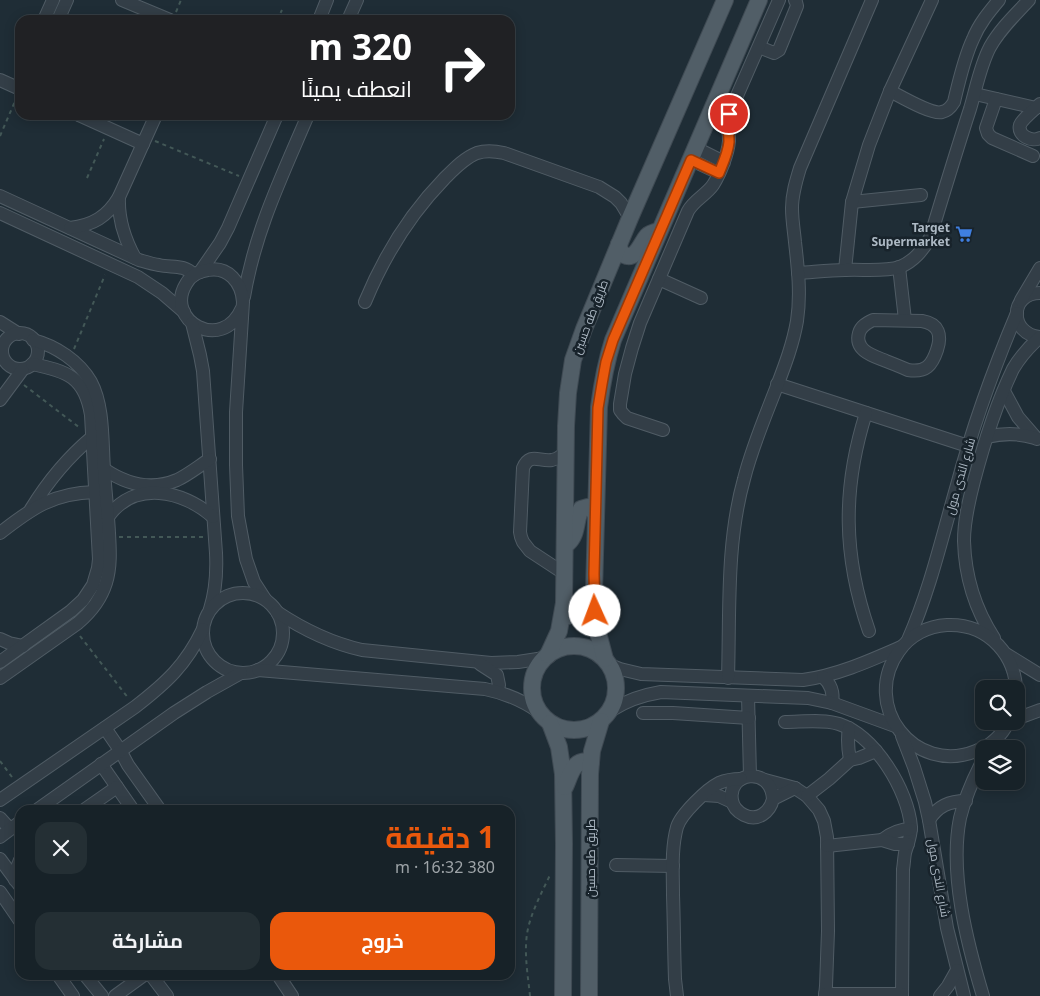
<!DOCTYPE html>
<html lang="ar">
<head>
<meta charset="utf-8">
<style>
  body { margin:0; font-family:"Noto Sans",Cairo,sans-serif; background:#242f34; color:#f1f3f6; direction:rtl; height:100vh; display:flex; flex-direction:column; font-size:19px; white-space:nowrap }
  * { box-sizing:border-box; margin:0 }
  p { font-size:16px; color:#9ea4a8 }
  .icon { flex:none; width:28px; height:28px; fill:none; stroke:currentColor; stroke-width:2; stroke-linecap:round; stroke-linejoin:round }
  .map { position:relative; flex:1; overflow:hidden; direction:ltr }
  .drawer { position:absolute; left:15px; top:805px; width:500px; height:175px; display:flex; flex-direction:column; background:#172228; border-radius:15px; box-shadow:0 2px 12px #0003,0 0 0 1px #363f45; direction:rtl }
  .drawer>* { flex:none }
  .banner { position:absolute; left:15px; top:15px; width:500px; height:105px; border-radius:15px; box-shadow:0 2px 12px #0003,0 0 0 1px #363f45; direction:rtl; background:#202124; color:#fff; overflow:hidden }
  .buttons { position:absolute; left:975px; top:680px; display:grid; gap:10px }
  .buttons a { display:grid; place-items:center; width:50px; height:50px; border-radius:10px; background:#172228; box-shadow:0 2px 12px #0003,0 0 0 1px #363f45; font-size:25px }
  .pin { position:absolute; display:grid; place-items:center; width:42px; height:42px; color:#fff; margin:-21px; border:2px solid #fff; border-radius:50%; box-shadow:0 1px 5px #0007 }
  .me { position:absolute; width:55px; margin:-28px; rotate:358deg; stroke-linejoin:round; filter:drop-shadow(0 0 4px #0008) }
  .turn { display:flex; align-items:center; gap:18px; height:105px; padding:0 20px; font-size:22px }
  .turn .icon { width:65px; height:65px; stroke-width:2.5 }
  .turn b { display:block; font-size:35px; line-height:42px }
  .round { display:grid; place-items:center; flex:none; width:52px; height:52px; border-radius:15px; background:#242f34 }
  .head { display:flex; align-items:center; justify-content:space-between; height:85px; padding:0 20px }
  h1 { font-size:30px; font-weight:700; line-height:38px; color:#ea580c }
  .button { display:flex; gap:10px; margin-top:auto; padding:10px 20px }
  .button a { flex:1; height:58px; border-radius:15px; background:#ea580c; color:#fff; font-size:20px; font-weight:700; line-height:58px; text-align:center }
  .button a+a { background:#242f34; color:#f1f3f6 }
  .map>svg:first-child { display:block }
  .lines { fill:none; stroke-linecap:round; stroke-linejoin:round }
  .minor-casing { stroke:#505c65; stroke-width:14 }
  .major-casing { stroke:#3f4a53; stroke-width:18 }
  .path { stroke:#435857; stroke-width:2; stroke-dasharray:4 4; stroke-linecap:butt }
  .minor { stroke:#333e47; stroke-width:12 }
  .major { stroke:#515e67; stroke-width:16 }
  .route-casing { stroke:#983908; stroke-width:12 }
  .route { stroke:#ea580c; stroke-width:9 }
  .labels { text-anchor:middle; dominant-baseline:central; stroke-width:5; stroke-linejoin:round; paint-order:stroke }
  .poi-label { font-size:12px; font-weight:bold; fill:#adb9c4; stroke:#18232b; text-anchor:end }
  .street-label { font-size:12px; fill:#adb9c4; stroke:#18232b }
</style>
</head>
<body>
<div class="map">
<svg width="1040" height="996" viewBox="0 0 1040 996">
  <rect width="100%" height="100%" fill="#1f2d36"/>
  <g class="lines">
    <g class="minor-casing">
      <g id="minor">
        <polyline points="122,0 170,20"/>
        <polyline points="44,20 53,0"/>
        <polyline points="58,20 67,0"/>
        <polyline points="319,20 327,0"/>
        <polyline points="348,20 357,0"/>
        <polyline points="759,47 774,53 779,50 797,6 796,2 795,0"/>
        <polyline points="0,80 20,89"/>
        <path d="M890,91C900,96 932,115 942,112C948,111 951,107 954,102C959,81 964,58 973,39C979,24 989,12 999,0"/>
        <polyline points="975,94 1036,108"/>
        <polyline points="996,99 986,128 988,134 992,138 1033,156"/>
        <path d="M1040,104C1035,109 1022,119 1020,125C1017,136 1032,142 1040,138"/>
        <polyline points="79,115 143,144"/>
        <polyline points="696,148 724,162"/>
        <polyline points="691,160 719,173"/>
        <path d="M0,196L139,260C146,262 152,264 159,265C172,268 184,264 194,275"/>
        <path d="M119,197C118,219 124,238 135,258"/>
        <polyline points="852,202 921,195"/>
        <polyline points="0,213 138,277 162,293 184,312"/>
        <path d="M70,228C93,225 107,217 119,197L156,115"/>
        <polyline points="899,267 905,320"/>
        <polyline points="845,270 852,202 869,145 890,91 932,0"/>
        <polyline points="200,272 220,243 228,228 277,115"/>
        <path d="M798,273C814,272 830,270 845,270C862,269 884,272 900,267C914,261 922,251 930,238C943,195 956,152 970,109C976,89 980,66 990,47C1000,29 1015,15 1029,0"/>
        <polyline points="659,279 701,298"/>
        <path d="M1040,293C1009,293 1009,334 1040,337"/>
        <path d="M244,297C255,231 282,176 308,115"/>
        <polyline points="1021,300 1040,268"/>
        <path d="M365,302C384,256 409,215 444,179C453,170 464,158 477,153C486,150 495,151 504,153L599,187L615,197L621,203L630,218"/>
        <path d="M242,308C222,354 164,320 186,284C190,276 199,271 208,270C228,266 242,283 243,302L236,412V465L238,516L246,559L254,582L265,599"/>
        <path d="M873,320L922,321C939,324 942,335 937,350C932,365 926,373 908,370C901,367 894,364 886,361C874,356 854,351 859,333C861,326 867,323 873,320Z"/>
        <polyline points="0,322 19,334"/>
        <path d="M192,323L200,355L203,371L216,553C217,573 216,590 210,609"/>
        <circle cx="20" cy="351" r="18"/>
        <polyline points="777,384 968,446"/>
        <polyline points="1004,391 1018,417 1037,439"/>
        <polyline points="0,400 23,369"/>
        <path d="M866,413C842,489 843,556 869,631"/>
        <path d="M663,430L627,418L623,414L620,410V404L625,374L632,348L640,323L688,211C694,200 706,195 713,185C720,174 728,154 729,141C729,132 727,123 729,114L779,0"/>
        <path d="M987,437C1003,433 1019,433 1035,438"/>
        <path d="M104,469C126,484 151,491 177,480C188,475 199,466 210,459"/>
        <path d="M31,509C48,481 67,458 92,437"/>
        <path d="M108,517C134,480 183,490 213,517"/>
        <path d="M0,533C32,508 53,493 95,492"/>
        <path d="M565,574L530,551L523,542L521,537L520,532L523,468C530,452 539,462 552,460C557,459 562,456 566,451"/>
        <circle cx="243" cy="633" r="40"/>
        <path d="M277,612C304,630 331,643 362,650L491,663L518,662L544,658"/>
        <path d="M994,638C975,609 965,575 964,541C964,520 969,500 974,481C984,443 996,404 1013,369C1020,357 1030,346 1040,337"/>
        <polyline points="0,639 9,643 23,646"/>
        <path d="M908,640C930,590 942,537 957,485C973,425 993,370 1017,313"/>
        <polyline points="1006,654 1040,675"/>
        <path d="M0,662L71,611L83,600L93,585L98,568L99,559L91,415C85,377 67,371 32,364"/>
        <polyline points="480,664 497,675 499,685 497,691"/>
        <path d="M610,665L620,669L641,674L803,680C838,675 869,661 901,647"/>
        <path d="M258,670L485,689C505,693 522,700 539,712"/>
        <path d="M823,677C831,684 834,692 832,703"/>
        <path d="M0,678L78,623C91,612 101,599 106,583C111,567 110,550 109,533C108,512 105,490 104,469C102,442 104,406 91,382C79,361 56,346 33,340"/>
        <path d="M728,678C730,611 726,543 744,479C752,447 765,417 777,386C785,365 793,344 797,321C801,295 798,268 795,242C794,231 792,220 792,208C792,194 796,181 800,168L872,0"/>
        <polyline points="748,696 750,776"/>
        <path d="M612,710C627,700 643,695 661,692L808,698L832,703L895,726"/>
        <polyline points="643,713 673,713 749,718"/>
        <polyline points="1016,719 1040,710"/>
        <path d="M1009,721C1002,735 991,746 976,751C914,776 860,705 899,651C910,635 928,626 947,625C989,623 1019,657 1016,698"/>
        <path d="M785,722C801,722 824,719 839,724C875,736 908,790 911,827C911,837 907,845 905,853C904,858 904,864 903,869L902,996"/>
        <polyline points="105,728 120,750 128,765 160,810"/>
        <path d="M849,728C847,739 848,749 850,760"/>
        <polyline points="902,736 914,767 925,802 929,820 947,928 964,996"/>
        <polyline points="101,764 133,810"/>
        <polyline points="765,780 795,788 807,796 819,810 824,821 827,837 828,931 826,986 825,996"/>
        <polyline points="704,795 719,796 732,802"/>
        <polyline points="807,796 829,779 850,760 859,758 876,751"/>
        <path d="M773,799C771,765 727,772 732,800C733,807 738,812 744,815C758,822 770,812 773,799L795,788"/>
        <path d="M0,800L135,707C166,683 186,665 203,629"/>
        <polyline points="37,810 174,713 207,692 241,673"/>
        <polyline points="84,810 117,787"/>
        <polyline points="0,818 10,829"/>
        <path d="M929,820C938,806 949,801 966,801"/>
        <polyline points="0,837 20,822"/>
        <path d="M882,840C891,833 900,829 911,829"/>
        <polyline points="827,846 882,840 895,844 908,844"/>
        <polyline points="0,859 20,886"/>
        <polyline points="616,865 673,866"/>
        <polyline points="15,880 16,870 20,860"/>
        <polyline points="0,892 20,921"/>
        <polyline points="58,975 73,996"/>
        <polyline points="85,975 102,996"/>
        <polyline points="151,975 167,996"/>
        <polyline points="278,975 292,996"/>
        <polyline points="825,994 902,994"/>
        <polyline points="115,996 144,975"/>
        <path d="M677,996L675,979C674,951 674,923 673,895C673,873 671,849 677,827C681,814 707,789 719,783C726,780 733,779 741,779"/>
        <polyline points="940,996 948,986 957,970"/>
        <path d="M983,996C967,943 949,873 960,818C965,797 974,777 984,758"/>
      </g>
    </g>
    <g class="major-casing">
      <g id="major">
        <path d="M619,244C619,249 620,252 624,255C636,261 641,243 647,236C650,233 654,232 658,231"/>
        <path d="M568,543C578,534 575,520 581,509L588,507L593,510L595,514"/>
        <path d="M562,617C579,616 586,605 594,592"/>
        <circle cx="574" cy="688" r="42"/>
        <polyline points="548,655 559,631 564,603 566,426 568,393 573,360 584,329 630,218 725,0"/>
        <path d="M605,659L597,629L594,592L599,407C602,384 606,362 613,340L759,0"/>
        <polyline points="550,723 559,747 563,774 564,844 563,996"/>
        <path d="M565,787C571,774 573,758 591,762"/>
        <polyline points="589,996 590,774 592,751 601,721"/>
      </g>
    </g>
    <g class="path">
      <polyline points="176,12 181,0"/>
      <polyline points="277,20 282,10"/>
      <polyline points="0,136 16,99"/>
      <polyline points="155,141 239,176"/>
      <polyline points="87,178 104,139"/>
      <polyline points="74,349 105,275"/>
      <polyline points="24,385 80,428"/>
      <polyline points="119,537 204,537"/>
      <polyline points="80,636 129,699"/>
      <polyline points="0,761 12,777"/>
      <path d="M530,996C528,976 524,955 527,934C530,914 542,892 551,873"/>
    </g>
    <use href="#minor" class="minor"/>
    <use href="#major" class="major"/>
  </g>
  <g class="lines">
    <g class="route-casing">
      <path id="route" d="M595,611L594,574L598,408L602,384L606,362L613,340L691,160L719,173C723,163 728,153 729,142C729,132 727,123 729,114"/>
    </g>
    <use href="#route" class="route"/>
  </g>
  <defs>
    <g id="supermarket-bare" transform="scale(1.35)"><path d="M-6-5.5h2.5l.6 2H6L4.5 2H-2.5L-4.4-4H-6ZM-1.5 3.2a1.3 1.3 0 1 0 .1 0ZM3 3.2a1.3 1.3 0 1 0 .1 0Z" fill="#3f7fe0" stroke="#18232b" stroke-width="2.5" paint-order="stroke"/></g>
  </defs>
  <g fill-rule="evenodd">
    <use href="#supermarket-bare" x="964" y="234"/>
  </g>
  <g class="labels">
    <g class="poi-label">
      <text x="950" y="227">Target<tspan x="950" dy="14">Supermarket</tspan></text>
    </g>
    <g class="street-label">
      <text transform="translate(590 317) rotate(-69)">طريق طه حسين</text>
      <text transform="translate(960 476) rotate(-74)">شارع الندى مول</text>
      <text transform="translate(590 858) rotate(-90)">طريق طه حسين</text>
      <text transform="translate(939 878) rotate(80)">شارع الندى مول</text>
    </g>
  </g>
</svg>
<div class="buttons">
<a><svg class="icon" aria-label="search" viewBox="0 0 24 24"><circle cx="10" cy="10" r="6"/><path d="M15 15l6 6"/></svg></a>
<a><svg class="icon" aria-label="layers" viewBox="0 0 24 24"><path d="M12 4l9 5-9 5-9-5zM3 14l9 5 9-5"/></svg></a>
</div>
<div class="pin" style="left:729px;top:114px;background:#d93025"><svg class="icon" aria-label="arrive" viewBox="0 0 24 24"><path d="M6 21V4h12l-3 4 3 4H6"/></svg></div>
<svg class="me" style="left:595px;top:611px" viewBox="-20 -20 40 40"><circle r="19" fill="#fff"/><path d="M0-13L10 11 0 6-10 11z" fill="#ea580c"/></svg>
<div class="banner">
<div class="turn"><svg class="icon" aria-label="right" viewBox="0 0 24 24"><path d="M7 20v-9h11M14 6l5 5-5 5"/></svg><div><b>320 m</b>انعطف يمينًا</div></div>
</div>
<section class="drawer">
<div class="head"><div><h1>1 دقيقة</h1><p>380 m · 16:32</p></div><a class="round"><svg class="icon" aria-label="close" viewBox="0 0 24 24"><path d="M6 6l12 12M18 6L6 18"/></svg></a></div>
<div class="button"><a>خروج</a><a>مشاركة</a></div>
</section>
</div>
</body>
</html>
